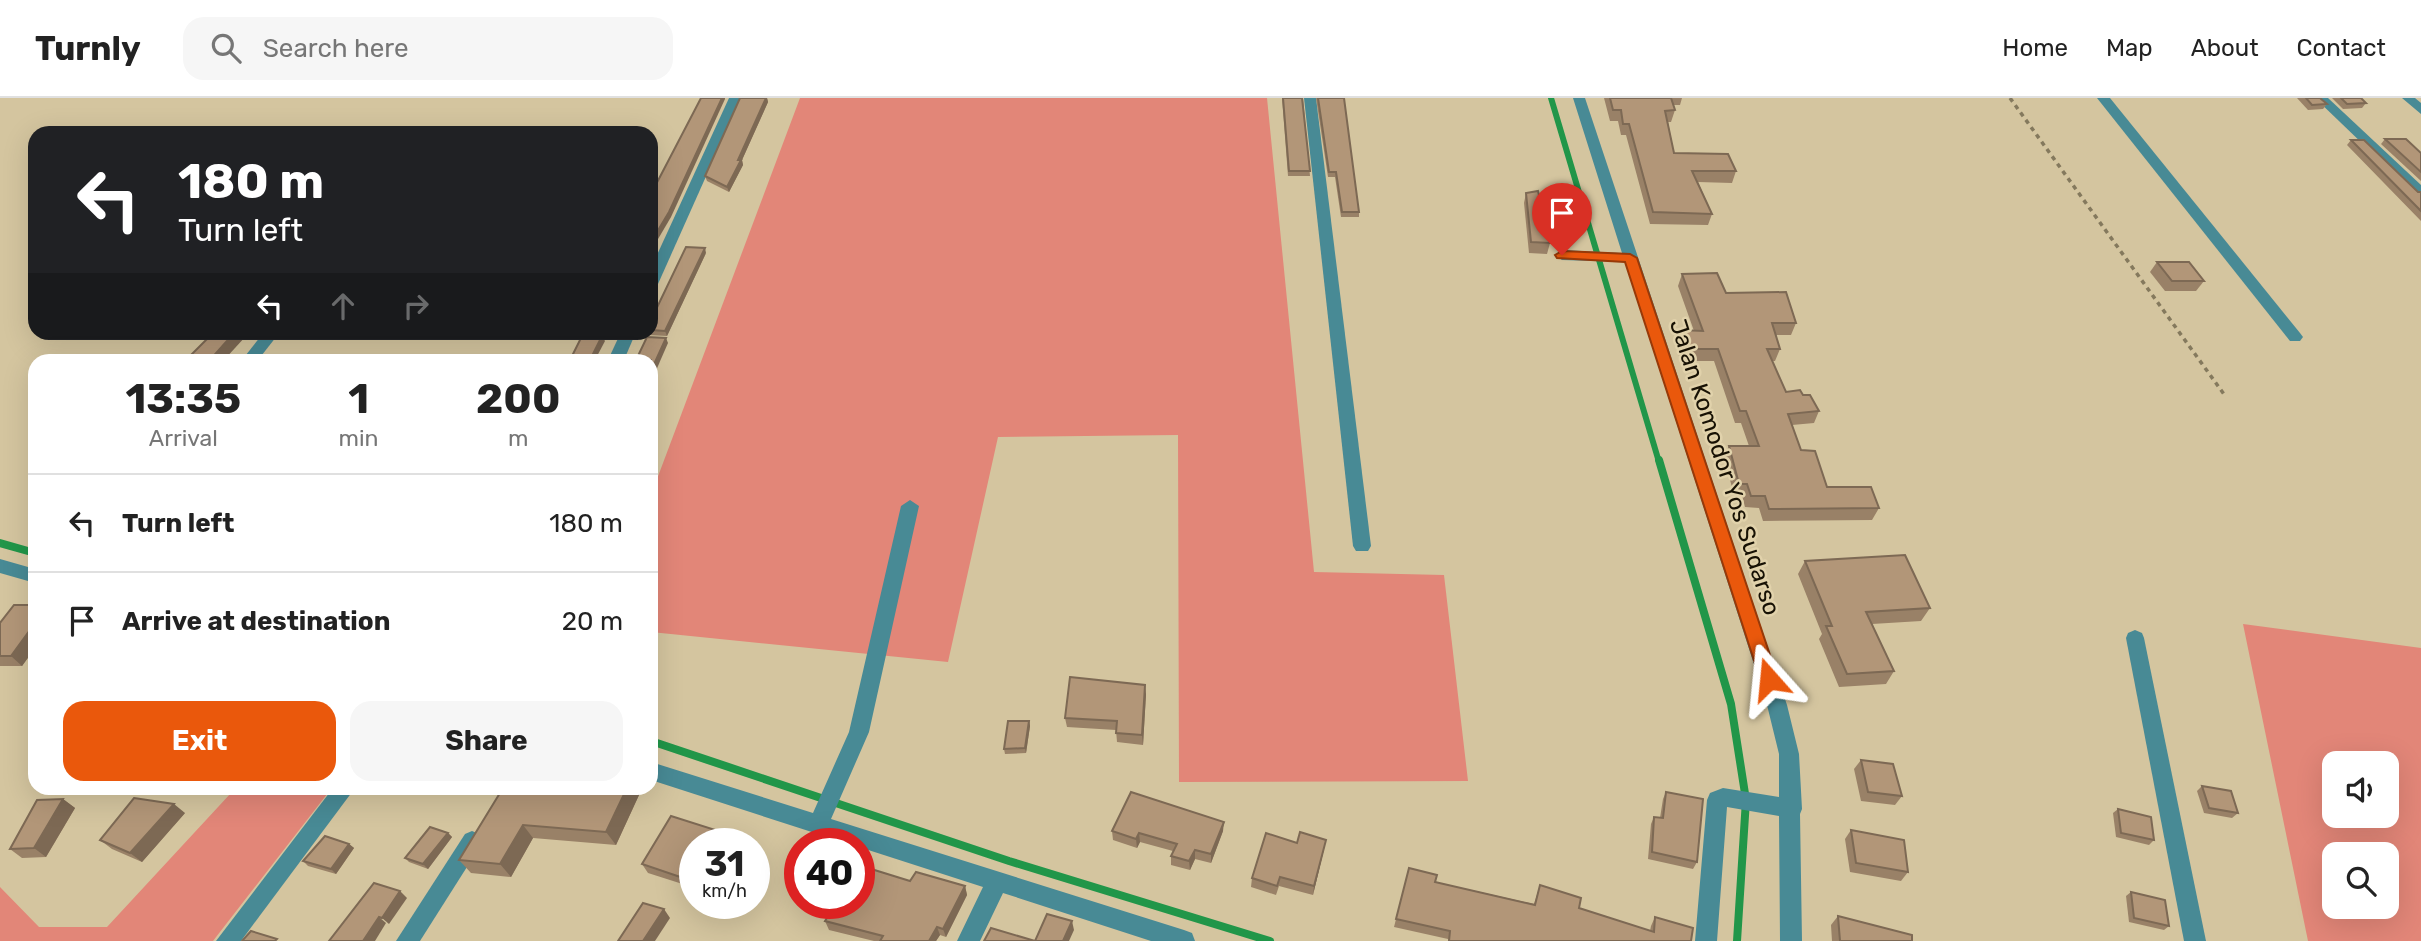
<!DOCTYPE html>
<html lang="en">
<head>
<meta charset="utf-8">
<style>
  body { margin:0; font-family:Rubik,sans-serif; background:#f6f6f6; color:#222; height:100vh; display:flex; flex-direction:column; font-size:26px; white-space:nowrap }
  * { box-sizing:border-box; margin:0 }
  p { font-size:23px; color:#767676 }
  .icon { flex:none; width:38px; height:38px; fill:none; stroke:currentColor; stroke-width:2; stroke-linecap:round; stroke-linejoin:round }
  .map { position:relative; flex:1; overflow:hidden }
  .sheet { position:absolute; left:28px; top:256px; width:630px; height:441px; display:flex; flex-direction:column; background:#fff; border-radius:21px; box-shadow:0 7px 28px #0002 }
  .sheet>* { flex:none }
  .guide { position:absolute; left:28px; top:28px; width:630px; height:214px; border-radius:21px; box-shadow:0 7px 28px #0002; background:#202124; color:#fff; overflow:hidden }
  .tools { position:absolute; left:2322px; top:653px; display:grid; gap:14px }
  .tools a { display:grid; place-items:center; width:77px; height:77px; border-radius:14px; background:#fff; box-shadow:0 7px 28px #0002; font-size:35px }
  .speed { position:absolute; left:679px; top:730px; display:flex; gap:14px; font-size:35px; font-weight:700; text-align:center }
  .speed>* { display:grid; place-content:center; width:91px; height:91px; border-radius:50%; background:#fff; box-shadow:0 7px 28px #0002; line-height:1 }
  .speed small { font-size:18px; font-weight:400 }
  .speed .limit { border:10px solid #d22; background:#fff; color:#111 }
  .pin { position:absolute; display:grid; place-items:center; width:60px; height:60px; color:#fff; margin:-72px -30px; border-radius:50% 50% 50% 0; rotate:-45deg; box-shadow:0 0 7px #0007 }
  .pin .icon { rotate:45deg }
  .me { position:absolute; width:77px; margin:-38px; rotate:342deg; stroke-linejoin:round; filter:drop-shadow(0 0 5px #0008) }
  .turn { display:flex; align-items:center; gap:24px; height:147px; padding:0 35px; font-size:32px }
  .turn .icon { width:91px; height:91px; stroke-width:2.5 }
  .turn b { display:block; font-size:49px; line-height:60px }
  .lanes { display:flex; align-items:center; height:66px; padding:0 35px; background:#0003; justify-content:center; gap:35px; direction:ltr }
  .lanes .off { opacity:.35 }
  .eta { display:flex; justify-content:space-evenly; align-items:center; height:119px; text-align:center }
  .eta b { font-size:42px; font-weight:700; line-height:49px }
  .button { display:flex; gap:14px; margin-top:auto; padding:14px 35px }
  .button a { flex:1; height:80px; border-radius:21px; background:#ea580c; color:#fff; font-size:28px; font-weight:700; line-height:80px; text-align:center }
  .button a+a { background:#f6f6f6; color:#222 }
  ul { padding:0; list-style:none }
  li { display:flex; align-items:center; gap:21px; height:98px; padding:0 35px; border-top:2px solid #e0e0e0 }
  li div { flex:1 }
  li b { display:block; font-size:26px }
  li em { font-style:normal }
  header { display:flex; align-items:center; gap:42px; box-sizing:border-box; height:98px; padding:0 35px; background:#fff; border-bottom:2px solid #e0e0e0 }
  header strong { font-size:33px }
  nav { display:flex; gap:38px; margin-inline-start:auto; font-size:24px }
  .search { width:490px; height:63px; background:#f6f6f6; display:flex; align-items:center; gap:18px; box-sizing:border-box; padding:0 24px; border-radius:21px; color:#767676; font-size:26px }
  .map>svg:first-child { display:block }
  .green { fill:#e28678; fill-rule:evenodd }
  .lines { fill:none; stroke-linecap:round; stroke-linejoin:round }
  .stream-far1 { stroke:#219649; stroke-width:6 }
  .stream { stroke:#219649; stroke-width:8 }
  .path { stroke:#84795d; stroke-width:3.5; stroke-dasharray:4.5 4.5; stroke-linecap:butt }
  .minor { fill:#488a95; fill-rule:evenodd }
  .wall { fill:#998167 }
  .shaded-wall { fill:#7d6954 }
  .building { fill:#b29678; stroke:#7d6954; stroke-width:2 }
  .route { fill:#ea580c; stroke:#983908; stroke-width:2 }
  .labels { text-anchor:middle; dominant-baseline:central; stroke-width:5; stroke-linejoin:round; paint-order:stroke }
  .street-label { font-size:24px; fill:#171104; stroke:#e1d2ab }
</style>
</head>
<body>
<header>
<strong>Turnly</strong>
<div class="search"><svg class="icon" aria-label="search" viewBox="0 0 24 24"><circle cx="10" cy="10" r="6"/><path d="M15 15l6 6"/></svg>Search here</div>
<nav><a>Home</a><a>Map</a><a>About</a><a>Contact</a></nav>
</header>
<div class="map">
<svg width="2421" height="843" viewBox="0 0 2421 843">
  <rect width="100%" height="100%" fill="#d4c59f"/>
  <g class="green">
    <polygon points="800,0 1267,0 1314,474 1444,477 1468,683 1179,684 1178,337 998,339 948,564 651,534 651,397"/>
    <path d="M2243,526L2421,550V843H2308ZM2334,665H2387V718H2334ZM2334,756H2387V808H2334Z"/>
    <polygon points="331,691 213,843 0,843 0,789 39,829 107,829 231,695"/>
  </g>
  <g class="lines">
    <polyline class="stream-far1" points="1551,0 1659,364"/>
    <g class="stream">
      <polyline points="1659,362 1731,606 1746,702 1737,843"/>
      <polyline points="0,445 35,455"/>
      <polyline points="651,643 1009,763 1270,843"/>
    </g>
    <polyline class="path" points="2010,0 2226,299"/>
    <g class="minor">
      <polygon points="729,0 741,0 658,186 651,191 651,170"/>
      <polygon points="1304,0 1316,0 1371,448 1368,453 1356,453 1353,448"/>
      <polygon points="1573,0 1585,0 1787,607 1799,656 1802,711 1800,716 1802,843 1780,843 1779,718 1727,709 1717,843 1695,843 1707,702 1710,695 1723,690 1779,699 1779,656 1767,607 1625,164 1562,162 1555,157 1562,152 1622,155"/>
      <polygon points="2097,0 2110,0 2300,235 2303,239 2300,243 2290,243"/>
      <polygon points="2315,0 2328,0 2421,87 2421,98 2416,97"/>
      <polygon points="2402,0 2415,0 2421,5 2421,16"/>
      <polygon points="264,234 280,234 258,262 242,262"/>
      <polygon points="621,234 636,234 624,262 608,262"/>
      <polygon points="910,402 919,408 869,634 831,721 1184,832 1192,835 1195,843 1151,843 1003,795 980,843 957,843 983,789 859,749 859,746 848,746 818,736 651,682 651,664 813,715 849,634 901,408"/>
      <polygon points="0,461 35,471 35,485 0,475"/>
      <polygon points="2135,532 2142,535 2144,540 2206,843 2184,843 2126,540 2128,535"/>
      <polygon points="333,690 355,690 241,843 216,843"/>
      <polygon points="472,733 479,736 483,743 479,750 420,843 396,843 465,736"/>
    </g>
  </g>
  <g class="wall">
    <polygon points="740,0 767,0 768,4 742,62 743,67 729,94 707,83 705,78"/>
    <polygon points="1282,0 1303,0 1310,78 1288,78"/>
    <polygon points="1316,0 1344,0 1359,114 1359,119 1341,119 1335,79 1328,79"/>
    <polygon points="1604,0 1682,0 1680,7 1673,7 1675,12 1671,24 1668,24 1674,55 1736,73 1732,85 1698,84 1712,116 1708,127 1650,126 1626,37 1621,37 1618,23 1610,23"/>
    <polygon points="2297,0 2320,0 2327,6 2323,11 2308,12"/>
    <polygon points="2332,0 2361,0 2366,5 2362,10 2343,11"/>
    <polygon points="2385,41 2421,55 2421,83 2381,46"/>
    <polygon points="2351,42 2418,94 2421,94 2421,123 2347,47"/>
    <polygon points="1526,95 1550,145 1547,156 1529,155 1524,105"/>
    <polygon points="706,155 667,238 648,237 647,234 651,234 651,222"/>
    <polygon points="2157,164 2204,183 2196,193 2165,193 2150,174"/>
    <polygon points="1682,176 1796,225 1791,237 1776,237 1780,251 1775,263 1772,263 1786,294 1803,297 1819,313 1814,325 1792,327 1801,352 1827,389 1879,410 1872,422 1763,423 1759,410 1745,409 1742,397 1734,397 1724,359 1729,348 1749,348 1741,325 1735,325 1714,263 1680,263 1676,244 1680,232 1694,233 1678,188"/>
    <polygon points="586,234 607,234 606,237 587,236"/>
    <polygon points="1805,463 1930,510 1921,523 1872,526 1894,573 1886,586 1839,589 1819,541 1822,536 1798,476"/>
    <polygon points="35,507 35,550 22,568 0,568 0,525"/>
    <polygon points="1146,596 1143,647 1117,644 1116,632 1067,629 1065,620"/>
    <polygon points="1029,623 1030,628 1026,655 1005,656 1004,651"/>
    <polygon points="1861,662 1902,698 1895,707 1861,703 1854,671"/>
    <polygon points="2202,688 2238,715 2232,720 2204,715 2197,693"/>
    <polygon points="503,690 634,690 639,697 616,747 533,740 511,779 471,775 459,762"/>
    <polygon points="1666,694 1697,764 1693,771 1648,761 1651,726 1654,719 1660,720 1663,701"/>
    <polygon points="63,701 75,710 46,759 22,760 10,751"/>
    <polygon points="2118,711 2154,742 2149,747 2116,739 2113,715"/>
    <polygon points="185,715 142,764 112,751 100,742"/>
    <polygon points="671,718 728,736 733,744 733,746 695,746 695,790 648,775 642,766"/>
    <polygon points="1851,732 1908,774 1901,783 1850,774 1845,741"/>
    <polygon points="1112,733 1223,733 1211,765 1195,761 1190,772 1171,767 1171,758 1173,753 1140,744 1137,750 1113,742"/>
    <polygon points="448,735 452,739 428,771 409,764 405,760"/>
    <polygon points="1297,745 1324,751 1313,797 1279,788 1276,797 1251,789 1252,780"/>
    <polygon points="349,746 354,750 336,776 308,768 303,763"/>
    <polygon points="1409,770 1435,784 1534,806 1540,787 1579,810 1650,833 1651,828 1655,819 1691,843 1448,843 1448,841 1394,829"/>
    <polygon points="910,783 965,788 967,797 946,839 940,837 936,843 874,843 829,832 825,823"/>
    <polygon points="2131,794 2169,828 2164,832 2129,824 2126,798"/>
    <polygon points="1838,818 1912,843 1832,843 1831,827"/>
  </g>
  <g class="shaded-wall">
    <polygon points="722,0 725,0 725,1 671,119 651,153 651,144"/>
    <polygon points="766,0 767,0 768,4 742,62 743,67 729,94 727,89"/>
    <polygon points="705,150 706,155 667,238 665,233"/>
    <polygon points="235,234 244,234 246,238 224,262 210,262"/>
    <polygon points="602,238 605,243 595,262 590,262"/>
    <polygon points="666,240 668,245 651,284 651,273"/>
    <polygon points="35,525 35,550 22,568 11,558"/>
    <polygon points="1145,587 1146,596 1143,647 1142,637"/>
    <polygon points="1029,623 1030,628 1026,655 1025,650"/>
    <polygon points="627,690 634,690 639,697 616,747 606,734"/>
    <polygon points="63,701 75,710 46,759 34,750"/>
    <polygon points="174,706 185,715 142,764 130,755"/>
    <polygon points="1224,724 1223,733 1211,765 1211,756"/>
    <polygon points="523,727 533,740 511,779 500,766"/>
    <polygon points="448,735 452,739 428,771 423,766"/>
    <polygon points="1139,735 1140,744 1137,750 1136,741"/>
    <polygon points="728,736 733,744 733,746 723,746"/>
    <polygon points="1326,742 1324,751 1313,797 1314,788"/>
    <polygon points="349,746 354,750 336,776 331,771"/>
    <polygon points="1195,752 1195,761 1190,772 1189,763"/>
    <polygon points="965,788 967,797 946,839 943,831"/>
    <polygon points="400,793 407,800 389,826 382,820"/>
    <polygon points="664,811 670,820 655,843 643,843"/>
    <polygon points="379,819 386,825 375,843 363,843"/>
    <polygon points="1072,823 1074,832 1069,843 1063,843"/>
    <polygon points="937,829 940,837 936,843 929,843"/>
  </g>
  <g class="building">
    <polygon points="701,0 722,0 669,114 651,144 651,96"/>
    <polygon points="740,0 766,0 738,62 741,62 727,89 705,78"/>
    <polygon points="1283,0 1302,0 1310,73 1289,73"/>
    <polygon points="1318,0 1344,0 1359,114 1342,114 1336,74 1329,74"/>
    <polygon points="1610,0 1671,0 1675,12 1665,13 1674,55 1728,56 1736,73 1692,73 1712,116 1653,114 1629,26 1623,26 1621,12 1613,12"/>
    <polygon points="2306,0 2320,0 2327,6 2312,7"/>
    <polygon points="2341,0 2361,0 2366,5 2347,6"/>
    <polygon points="2385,41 2406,41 2421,55 2421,74"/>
    <polygon points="2351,42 2364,42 2418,94 2421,94 2421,113"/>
    <polygon points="1538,93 1550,145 1531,144 1526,95"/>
    <polygon points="686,149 705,150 665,233 651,232 651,222"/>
    <polygon points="2157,164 2189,164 2204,183 2172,183"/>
    <polygon points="1717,175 1726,195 1786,194 1796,225 1772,225 1780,251 1767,251 1786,294 1800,292 1803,297 1810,297 1819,313 1788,316 1801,352 1815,353 1827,389 1871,389 1879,410 1769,411 1765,398 1751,398 1747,386 1739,386 1729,348 1759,348 1746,313 1740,313 1718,251 1685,251 1680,232 1703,233 1682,176"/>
    <polygon points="214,234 235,234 210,262 186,262"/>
    <polygon points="583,236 602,238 590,262 570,262"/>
    <polygon points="647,239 666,240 651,273 651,262 636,262"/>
    <polygon points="1905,457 1930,510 1866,514 1894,573 1847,576 1826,528 1832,528 1805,463"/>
    <polygon points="14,507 35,507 35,525 11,558 0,558 0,525"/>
    <polygon points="1070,579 1145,587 1142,637 1116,635 1117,623 1065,620"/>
    <polygon points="1008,623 1029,623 1025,650 1004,651"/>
    <polygon points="1861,662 1893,666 1902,698 1868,694"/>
    <polygon points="2202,688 2231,693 2238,715 2209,710"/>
    <polygon points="503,690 627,690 606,734 523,727 500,766 459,762"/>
    <polygon points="1131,694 1224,724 1211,756 1195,752 1189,763 1171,758 1177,746 1139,735 1136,741 1112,733"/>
    <polygon points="1666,694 1703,701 1697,764 1652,754 1654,719 1663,720"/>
    <polygon points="134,700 174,706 130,755 100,742"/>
    <polygon points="63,701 34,750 10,751 37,702"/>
    <polygon points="2118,711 2151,719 2154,742 2121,735"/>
    <polygon points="671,718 728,736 723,746 695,746 695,784 642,766"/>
    <polygon points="430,729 448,735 423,766 405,760"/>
    <polygon points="1851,732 1904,742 1908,774 1856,765"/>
    <polygon points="1300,734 1326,742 1314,788 1280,779 1277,788 1252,780 1266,735 1297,745"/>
    <polygon points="325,738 349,746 331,771 303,763"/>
    <polygon points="868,770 910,783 916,774 965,788 943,831 937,829 929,843 880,843 883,838 825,823 836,805 859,805 859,785"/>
    <polygon points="1409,770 1437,777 1435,784 1535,807 1540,787 1581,800 1579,810 1654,834 1655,819 1693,830 1691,843 1449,843 1450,833 1396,821"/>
    <polygon points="374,785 400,793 382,820 379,819 363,843 329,843"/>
    <polygon points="2131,794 2165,802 2169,828 2134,820"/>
    <polygon points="643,805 664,811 643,843 618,843"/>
    <polygon points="1047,816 1072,823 1063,843 1035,843"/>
    <polygon points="1838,818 1912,837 1912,843 1840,843"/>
    <polygon points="991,830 1035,843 984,843"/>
    <polygon points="251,833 277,841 275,843 242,843"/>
  </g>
  <polygon class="route" points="1562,153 1630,156 1637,160 1778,581 1775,586 1763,586 1760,581 1625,164 1557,160 1555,157"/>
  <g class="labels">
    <g class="street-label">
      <text transform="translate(1725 369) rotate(72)">Jalan Komodor Yos Sudarso</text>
    </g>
  </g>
</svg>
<div class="tools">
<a><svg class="icon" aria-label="sound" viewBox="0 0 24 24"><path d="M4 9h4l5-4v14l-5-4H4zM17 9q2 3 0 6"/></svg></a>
<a><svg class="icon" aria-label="search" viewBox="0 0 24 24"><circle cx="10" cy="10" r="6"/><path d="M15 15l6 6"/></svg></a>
</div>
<div class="speed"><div>31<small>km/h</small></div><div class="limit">40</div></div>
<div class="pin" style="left:1562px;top:157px;background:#d93025"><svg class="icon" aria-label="arrive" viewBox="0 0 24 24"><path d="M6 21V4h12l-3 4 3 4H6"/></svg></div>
<svg class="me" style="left:1769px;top:581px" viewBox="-20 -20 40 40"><path d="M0-17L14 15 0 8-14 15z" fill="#ea580c" stroke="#fff" stroke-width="4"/></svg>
<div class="guide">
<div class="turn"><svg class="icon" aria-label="left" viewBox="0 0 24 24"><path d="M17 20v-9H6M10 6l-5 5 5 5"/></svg><div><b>180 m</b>Turn left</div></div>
<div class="lanes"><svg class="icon" aria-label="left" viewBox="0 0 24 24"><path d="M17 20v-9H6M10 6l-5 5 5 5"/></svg><svg class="icon off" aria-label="ahead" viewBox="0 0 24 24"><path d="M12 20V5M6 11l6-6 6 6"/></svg><svg class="icon off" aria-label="right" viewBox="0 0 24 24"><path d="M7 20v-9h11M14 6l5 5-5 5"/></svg></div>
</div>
<section class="sheet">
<div class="eta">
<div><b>13:35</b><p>Arrival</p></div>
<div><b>1</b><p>min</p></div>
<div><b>200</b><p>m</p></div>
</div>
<ul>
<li><svg class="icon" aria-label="left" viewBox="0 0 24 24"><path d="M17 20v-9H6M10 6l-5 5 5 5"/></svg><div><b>Turn left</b></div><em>180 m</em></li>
<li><svg class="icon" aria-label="arrive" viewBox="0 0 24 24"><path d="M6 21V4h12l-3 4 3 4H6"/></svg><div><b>Arrive at destination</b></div><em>20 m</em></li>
</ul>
<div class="button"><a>Exit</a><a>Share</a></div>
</section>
</div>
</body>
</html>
